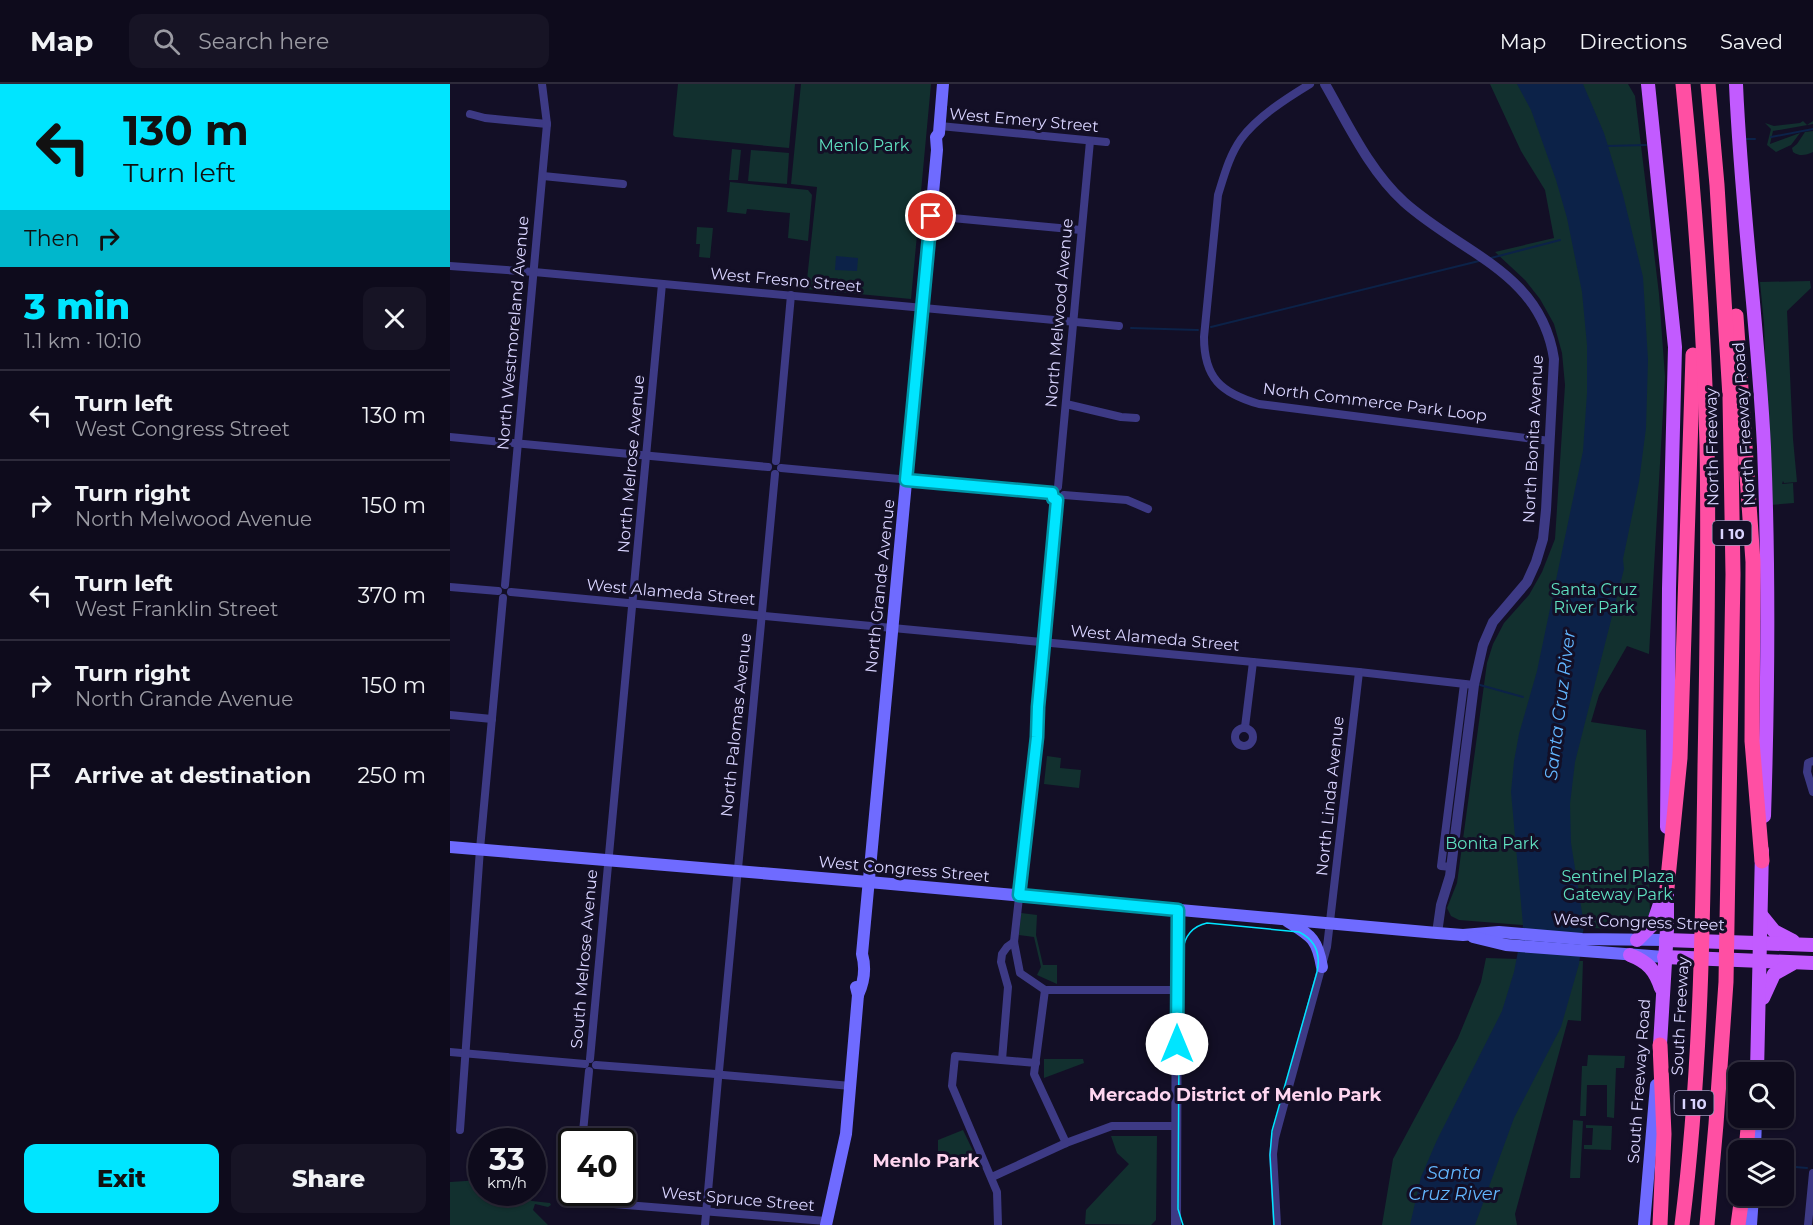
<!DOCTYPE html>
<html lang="en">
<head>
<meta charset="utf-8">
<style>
  body { margin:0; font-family:Montserrat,sans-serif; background:#171425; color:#f1f3f6; height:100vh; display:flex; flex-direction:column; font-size:22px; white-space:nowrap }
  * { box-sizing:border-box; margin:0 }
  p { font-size:20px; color:#9b9ba3 }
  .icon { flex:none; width:33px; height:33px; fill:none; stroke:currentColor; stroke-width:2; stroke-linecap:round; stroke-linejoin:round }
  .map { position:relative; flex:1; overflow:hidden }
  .drawer { display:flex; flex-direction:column; background:#0e0b1c; width:450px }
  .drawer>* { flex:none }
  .hud { background:#00e5ff; color:#111; overflow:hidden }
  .controls { position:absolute; left:1278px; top:978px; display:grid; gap:12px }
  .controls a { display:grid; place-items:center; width:66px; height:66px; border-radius:12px; background:#0e0b1c; box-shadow:0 2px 4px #0004,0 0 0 2px #2e2b3b; font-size:30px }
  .speed { position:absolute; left:18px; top:1044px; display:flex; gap:12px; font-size:30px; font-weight:700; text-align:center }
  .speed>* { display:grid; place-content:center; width:78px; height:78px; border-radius:50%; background:#0e0b1c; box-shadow:0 2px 4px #0004,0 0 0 2px #2e2b3b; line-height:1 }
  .speed small { font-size:15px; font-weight:400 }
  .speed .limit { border:3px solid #111; border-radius:9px; background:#fff; color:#111 }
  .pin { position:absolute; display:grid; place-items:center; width:51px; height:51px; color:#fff; margin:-26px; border:3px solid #fff; border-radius:50%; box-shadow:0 2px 6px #0007 }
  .me { position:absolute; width:66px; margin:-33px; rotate:0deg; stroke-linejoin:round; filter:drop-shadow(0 0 4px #0008) }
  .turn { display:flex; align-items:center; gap:21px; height:126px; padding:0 24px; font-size:27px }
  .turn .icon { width:78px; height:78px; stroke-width:2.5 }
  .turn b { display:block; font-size:42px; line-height:51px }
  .then { display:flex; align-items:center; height:57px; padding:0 24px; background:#0003; gap:12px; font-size:22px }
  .round { display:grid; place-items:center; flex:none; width:63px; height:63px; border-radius:12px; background:#171425 }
  .headline { display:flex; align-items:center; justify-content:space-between; height:102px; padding:0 24px }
  h1 { font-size:36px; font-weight:800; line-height:45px; color:#00e5ff }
  .button { display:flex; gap:12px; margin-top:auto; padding:12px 24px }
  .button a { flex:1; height:69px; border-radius:12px; background:#00e5ff; color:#111; font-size:24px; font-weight:800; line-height:69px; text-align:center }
  .button a+a { background:#171425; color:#f1f3f6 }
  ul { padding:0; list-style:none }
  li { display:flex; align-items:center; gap:18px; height:90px; padding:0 24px; border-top:2px solid #2e2b3b }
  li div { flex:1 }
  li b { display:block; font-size:22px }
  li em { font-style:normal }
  header { display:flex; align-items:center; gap:36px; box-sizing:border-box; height:84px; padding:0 30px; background:#0e0b1c; border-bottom:2px solid #2e2b3b }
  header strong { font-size:28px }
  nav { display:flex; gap:33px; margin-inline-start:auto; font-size:21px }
  .search { width:420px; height:54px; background:#171425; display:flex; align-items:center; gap:15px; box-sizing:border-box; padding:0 21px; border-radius:12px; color:#9b9ba3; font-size:22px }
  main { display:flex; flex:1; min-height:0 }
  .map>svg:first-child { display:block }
  .green { fill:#12302f }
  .water { fill:#0c2248 }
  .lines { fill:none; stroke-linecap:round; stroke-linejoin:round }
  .stream { stroke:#0c2248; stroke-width:2 }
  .minor { stroke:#3d3a85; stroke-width:8 }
  .tertiary { stroke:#3d3a85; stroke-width:10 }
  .secondary { stroke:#6f6bff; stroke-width:12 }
  .primary { stroke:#c25bff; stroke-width:14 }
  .motorway { stroke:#ff4fa3; stroke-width:15 }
  .tram { stroke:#00e5ff; stroke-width:1.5 }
  .route-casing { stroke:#0095a6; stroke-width:15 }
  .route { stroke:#00e5ff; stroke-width:10 }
  .labels { text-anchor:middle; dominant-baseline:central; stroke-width:6; stroke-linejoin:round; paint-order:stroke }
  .shield { fill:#130f26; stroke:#9e99be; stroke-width:1.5 }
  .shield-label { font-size:15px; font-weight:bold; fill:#d9d4ff }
  .street-label { font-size:16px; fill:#d9d4ff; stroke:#130f26 }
  .park-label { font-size:16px; fill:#5fe0c0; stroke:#130f26 }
  .water-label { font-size:18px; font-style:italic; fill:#62b6ff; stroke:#130f26 }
  .neighbourhood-label { font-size:18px; font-weight:bold; fill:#ffd6f0; stroke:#130f26 }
</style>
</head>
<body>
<header>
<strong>Map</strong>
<div class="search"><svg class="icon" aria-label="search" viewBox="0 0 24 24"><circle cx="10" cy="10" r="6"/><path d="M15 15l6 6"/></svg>Search here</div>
<nav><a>Map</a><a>Directions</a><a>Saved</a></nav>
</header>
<main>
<section class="drawer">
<div class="hud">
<div class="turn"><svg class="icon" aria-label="left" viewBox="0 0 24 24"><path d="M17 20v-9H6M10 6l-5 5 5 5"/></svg><div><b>130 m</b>Turn left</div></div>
<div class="then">Then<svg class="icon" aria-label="right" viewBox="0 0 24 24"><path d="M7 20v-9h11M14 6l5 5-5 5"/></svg></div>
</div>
<div class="headline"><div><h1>3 min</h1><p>1.1 km · 10:10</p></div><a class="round"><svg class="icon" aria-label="close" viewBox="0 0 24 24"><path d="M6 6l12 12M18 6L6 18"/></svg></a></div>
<ul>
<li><svg class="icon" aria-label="left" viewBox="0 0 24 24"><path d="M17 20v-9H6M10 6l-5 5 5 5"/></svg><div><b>Turn left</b><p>West Congress Street</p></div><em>130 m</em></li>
<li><svg class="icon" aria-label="right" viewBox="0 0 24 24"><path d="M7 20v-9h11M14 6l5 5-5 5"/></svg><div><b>Turn right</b><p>North Melwood Avenue</p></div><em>150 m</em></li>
<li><svg class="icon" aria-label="left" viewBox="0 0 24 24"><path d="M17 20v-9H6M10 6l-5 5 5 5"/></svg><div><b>Turn left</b><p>West Franklin Street</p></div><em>370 m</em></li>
<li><svg class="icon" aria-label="right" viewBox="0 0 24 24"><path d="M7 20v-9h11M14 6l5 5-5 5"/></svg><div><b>Turn right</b><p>North Grande Avenue</p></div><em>150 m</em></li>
<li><svg class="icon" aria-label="arrive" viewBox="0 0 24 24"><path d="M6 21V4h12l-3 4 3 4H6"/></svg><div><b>Arrive at destination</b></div><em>250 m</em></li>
</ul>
<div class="button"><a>Exit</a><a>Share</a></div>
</section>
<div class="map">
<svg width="1363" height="1141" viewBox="0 0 1363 1141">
  <rect width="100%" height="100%" fill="#130f26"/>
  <g class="green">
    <polygon points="228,0 345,0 339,64 225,53 223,51"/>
    <polygon points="351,0 481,0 461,215 356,205 367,103 341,100"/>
    <polygon points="1040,0 1178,0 1185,12 1209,210 1215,293 1199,570 1177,562 1149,611 1141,638 1196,646 1200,831 1193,840 1183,845 1164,845 1072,841 1009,836 1001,832 997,824 1007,799 1037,579 1043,560 1054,539 1079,511 1092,488 1105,455 1115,301 1112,269 1104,240 1090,215 1075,196 1045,168 1104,154 1095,106 1071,67"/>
    <polygon points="1353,37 1357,41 1363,37 1363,40 1323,47 1320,60 1350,49 1341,61 1326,68 1317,61 1321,45 1315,39 1324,42 1350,39"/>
    <path d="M1363,47V68C1356,71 1350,73 1343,68L1342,64L1347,60L1355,48Z"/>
    <polygon points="282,65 291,66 288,96 279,96"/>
    <polygon points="301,66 339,69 337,100 298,97"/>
    <polygon points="280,98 358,106 362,111 358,157 338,154 340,129 297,125 296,130 277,128"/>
    <polygon points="247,143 263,144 260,174 249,173 250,160 246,160"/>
    <polygon points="1360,197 1361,204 1337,227 1343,355 1347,398 1334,399 1333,397 1332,400 1343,399 1344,419 1320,421 1314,240 1310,198"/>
    <polygon points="597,672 611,674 610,684 631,686 629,704 594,700"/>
    <polygon points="571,829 587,831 586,851 593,881 607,881 607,900 587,891 591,883 584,853 569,851"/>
    <polygon points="1036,874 1133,877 1131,937 1118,936 1065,1130 1067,1141 932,1141 943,1075 1008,954 1031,898"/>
    <polygon points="1138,971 1175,972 1174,984 1166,984 1164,1034 1157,1033 1157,1001 1137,1001 1136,1032 1130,1032 1132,982 1137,982"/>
    <polygon points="594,975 633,975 634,979 594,994"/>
    <polygon points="1123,1036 1133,1037 1130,1094 1120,1094"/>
    <polygon points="1136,1041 1162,1042 1161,1066 1134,1065 1134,1061 1142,1061 1143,1044 1136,1044"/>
    <polygon points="513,1046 524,1069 509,1075 488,1073 488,1056"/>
    <polygon points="661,1052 707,1052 706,1136 701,1141 635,1140 636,1126 679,1080 667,1069"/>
    <polygon points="31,1096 32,1108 69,1109 82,1117 100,1119 101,1121 98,1123 85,1120 83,1126 98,1141 0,1141 0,1098"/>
  </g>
  <g class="water">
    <polygon points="1067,0 1133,0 1154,49 1173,111 1193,193 1198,276 1196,344 1189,398 1173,475 1174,485 1125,678 1120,720 1121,759 1134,841 1129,880 1111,943 1064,1034 1025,1141 960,1141 971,1093 987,1056 1052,927 1064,888 1073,841 1061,708 1064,677 1069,650 1087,587 1133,367 1137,309 1137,261 1132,208 1117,134 1106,96 1081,26"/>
    <polygon points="386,172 408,174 407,187 385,186"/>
  </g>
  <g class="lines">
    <g class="stream">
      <polyline points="1321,53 1363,45"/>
      <polyline points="1296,55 1305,55"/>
      <polyline points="1157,62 1196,61"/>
      <polyline points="1041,174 1110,156"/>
      <polyline points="761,243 1029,177"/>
      <polyline points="681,244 748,246"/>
      <polyline points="1030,601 1073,613"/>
      <polyline points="1334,1082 1357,1084"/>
    </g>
    <g class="minor">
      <path d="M860,0C837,14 807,33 791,55C779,72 774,92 768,111L754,253C754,294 771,309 809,320L1100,357"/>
      <polyline points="20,30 35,34 97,40"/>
      <polyline points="490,42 656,58"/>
      <polyline points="93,92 173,100"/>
      <polyline points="481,132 631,146"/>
      <polyline points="0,182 84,188 669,242"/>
      <polyline points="616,320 671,333 686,334"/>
      <polyline points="0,353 318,383"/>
      <polyline points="326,377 341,211"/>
      <polyline points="331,384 601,409"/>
      <polyline points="608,403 640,57"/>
      <polyline points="614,411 677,416 698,425"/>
      <polyline points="607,416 588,623 587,653 564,858 570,889 595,906 727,906"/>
      <polyline points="55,501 97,40 92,0"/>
      <polyline points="0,503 48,507"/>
      <polyline points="61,508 909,588 1024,601"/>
      <polyline points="0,631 42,635"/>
      <polyline points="795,643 803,578"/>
      <circle cx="794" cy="653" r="9"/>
      <polyline points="1363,677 1358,679 1357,688 1363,708"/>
      <polyline points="1001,783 991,782 1014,600"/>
      <polyline points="595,906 584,990 616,1059"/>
      <polyline points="0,968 135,980"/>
      <polyline points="140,975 212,200"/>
      <polyline points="552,976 558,903 551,878 552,870 557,863 564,858"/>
      <polyline points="146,981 266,990"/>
      <polyline points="269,987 325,390"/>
      <polyline points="273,991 401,1002"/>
      <polyline points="10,1046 30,765 53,514"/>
      <polyline points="132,1058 139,987"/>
      <polyline points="542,1093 616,1059 662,1042 726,1042"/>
      <polyline points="127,1108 126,1117 376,1137"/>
      <polyline points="255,1141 268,995"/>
      <polyline points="548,1141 547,1108 502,1002 505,972 586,979"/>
      <polyline points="827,1141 823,1070 825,1054 877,863 909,588"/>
      <polyline points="1358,1141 1363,1089"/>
    </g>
    <g class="tertiary">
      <path d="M875,0C898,40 919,86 954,118C1012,170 1091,188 1104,275L1096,426L1093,455L1086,478L1077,498L1043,538L1033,561L1024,601L1000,792L991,821L987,849"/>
      <polyline points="726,1141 727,826"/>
    </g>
    <g class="secondary">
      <polyline points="0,763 430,799 987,849 1013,851 1049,848 1132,855 1216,856"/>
      <path d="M837,837C861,852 867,854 872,883"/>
      <polyline points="1023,853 1056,861 1214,873"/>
      <path d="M408,911C414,898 416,884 412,870L487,66L486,53L489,49L493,0"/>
      <polyline points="1305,1066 1306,1034"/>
      <polyline points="376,1141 396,1050 408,911 406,903"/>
      <polyline points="1194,1141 1206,1001"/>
      <polyline points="1301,1141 1303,1112"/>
    </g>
    <g class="primary">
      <polyline points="1198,0 1225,263 1219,505 1217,743"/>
      <path d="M1286,0C1291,121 1308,242 1314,363C1319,486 1318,609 1314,732"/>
      <polyline points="1311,831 1324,847 1343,857"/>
      <polyline points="1187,856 1203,840 1212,814"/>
      <polyline points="1216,856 1363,861"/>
      <path d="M1180,871C1198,878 1205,886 1211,904"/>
      <polyline points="1214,873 1363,879"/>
      <polyline points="1313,914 1324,890 1342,880"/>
      <polyline points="1210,961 1217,845 1217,795"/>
      <polyline points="1307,988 1312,766"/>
    </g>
    <g class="motorway">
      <polyline points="1286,232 1303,478 1302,657 1312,777"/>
      <polyline points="1217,804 1230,674 1243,271"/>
      <polyline points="1296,1066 1299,1034"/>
      <polyline points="1210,1141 1214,1050 1210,961"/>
      <path d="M1232,1141C1251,989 1253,836 1255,682C1257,575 1259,468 1257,361C1254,240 1245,120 1233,0"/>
      <polyline points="1257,1141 1266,1040 1276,898 1283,490 1280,313 1267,101 1258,0"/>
      <polyline points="1288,1141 1292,1112"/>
    </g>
    <path class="tram" d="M733,1141L728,1125L729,959L733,922V867C734,852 743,842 757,839L849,848C865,856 871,870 867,888L822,1047L820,1071L824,1141"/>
  </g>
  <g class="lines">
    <g class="route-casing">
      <polyline id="route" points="481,132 456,396 602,409 603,414 607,416 588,623 587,653 569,811 728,826 727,960"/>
    </g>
    <use href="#route" class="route"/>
  </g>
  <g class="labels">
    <g class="shield">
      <rect x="1262.5" y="437" width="39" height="24" rx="4.5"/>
      <rect x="1224.5" y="1007" width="39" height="24" rx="4.5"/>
    </g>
    <g class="shield-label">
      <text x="1282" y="449">I 10</text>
      <text x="1244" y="1019">I 10</text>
    </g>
    <g class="street-label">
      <text transform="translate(574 36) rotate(5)">West Emery Street</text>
      <text transform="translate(336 196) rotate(5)">West Fresno Street</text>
      <text transform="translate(609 229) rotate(-85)">North Melwood Avenue</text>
      <text transform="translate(63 249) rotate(-85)">North Westmoreland Avenue</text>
      <text transform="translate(925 318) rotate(7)">North Commerce Park Loop</text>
      <text transform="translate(1294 340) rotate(-94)">North Freeway Road</text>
      <text transform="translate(1083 355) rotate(-87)">North Bonita Avenue</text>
      <text transform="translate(1262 363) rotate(-91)">North Freeway</text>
      <text transform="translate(181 380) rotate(-85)">North Melrose Avenue</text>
      <text transform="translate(430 502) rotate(-84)">North Grande Avenue</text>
      <text transform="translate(221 508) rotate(5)">West Alameda Street</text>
      <text transform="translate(705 554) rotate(5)">West Alameda Street</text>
      <text transform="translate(286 641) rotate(-84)">North Palomas Avenue</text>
      <text transform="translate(880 712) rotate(-84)">North Linda Avenue</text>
      <text transform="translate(454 785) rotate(5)">West Congress Street</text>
      <text transform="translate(1189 838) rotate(2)">West Congress Street</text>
      <text transform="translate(134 875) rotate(-85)">South Melrose Avenue</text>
      <text transform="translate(1230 932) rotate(-87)">South Freeway</text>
      <text transform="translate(1189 997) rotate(-86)">South Freeway Road</text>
      <text transform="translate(288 1115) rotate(5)">West Spruce Street</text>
    </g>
    <g class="park-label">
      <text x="414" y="61">Menlo Park</text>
      <text x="1144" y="505">Santa Cruz<tspan x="1144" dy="18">River Park</tspan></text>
      <text x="1042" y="759">Bonita Park</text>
      <text x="1168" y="792">Sentinel Plaza<tspan x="1168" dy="18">Gateway Park</tspan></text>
    </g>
    <g class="water-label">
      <text transform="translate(1110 621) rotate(-83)">Santa Cruz River</text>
      <text x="1004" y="1089">Santa<tspan x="1004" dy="21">Cruz River</tspan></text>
    </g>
    <g class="neighbourhood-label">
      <text x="785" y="1011">Mercado District of Menlo Park</text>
      <text x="476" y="1077">Menlo Park</text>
    </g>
  </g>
</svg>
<div class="controls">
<a><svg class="icon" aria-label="search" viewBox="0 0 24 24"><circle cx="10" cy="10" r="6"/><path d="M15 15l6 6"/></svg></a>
<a><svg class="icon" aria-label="layers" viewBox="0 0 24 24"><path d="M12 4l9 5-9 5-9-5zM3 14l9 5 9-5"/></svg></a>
</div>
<div class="speed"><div>33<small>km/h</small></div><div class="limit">40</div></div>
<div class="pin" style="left:481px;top:132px;background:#d93025"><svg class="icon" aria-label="arrive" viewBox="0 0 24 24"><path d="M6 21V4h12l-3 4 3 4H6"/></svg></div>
<svg class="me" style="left:727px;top:960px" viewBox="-20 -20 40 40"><circle r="19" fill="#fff"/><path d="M0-13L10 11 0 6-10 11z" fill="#00e5ff"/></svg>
</div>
</main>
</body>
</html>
